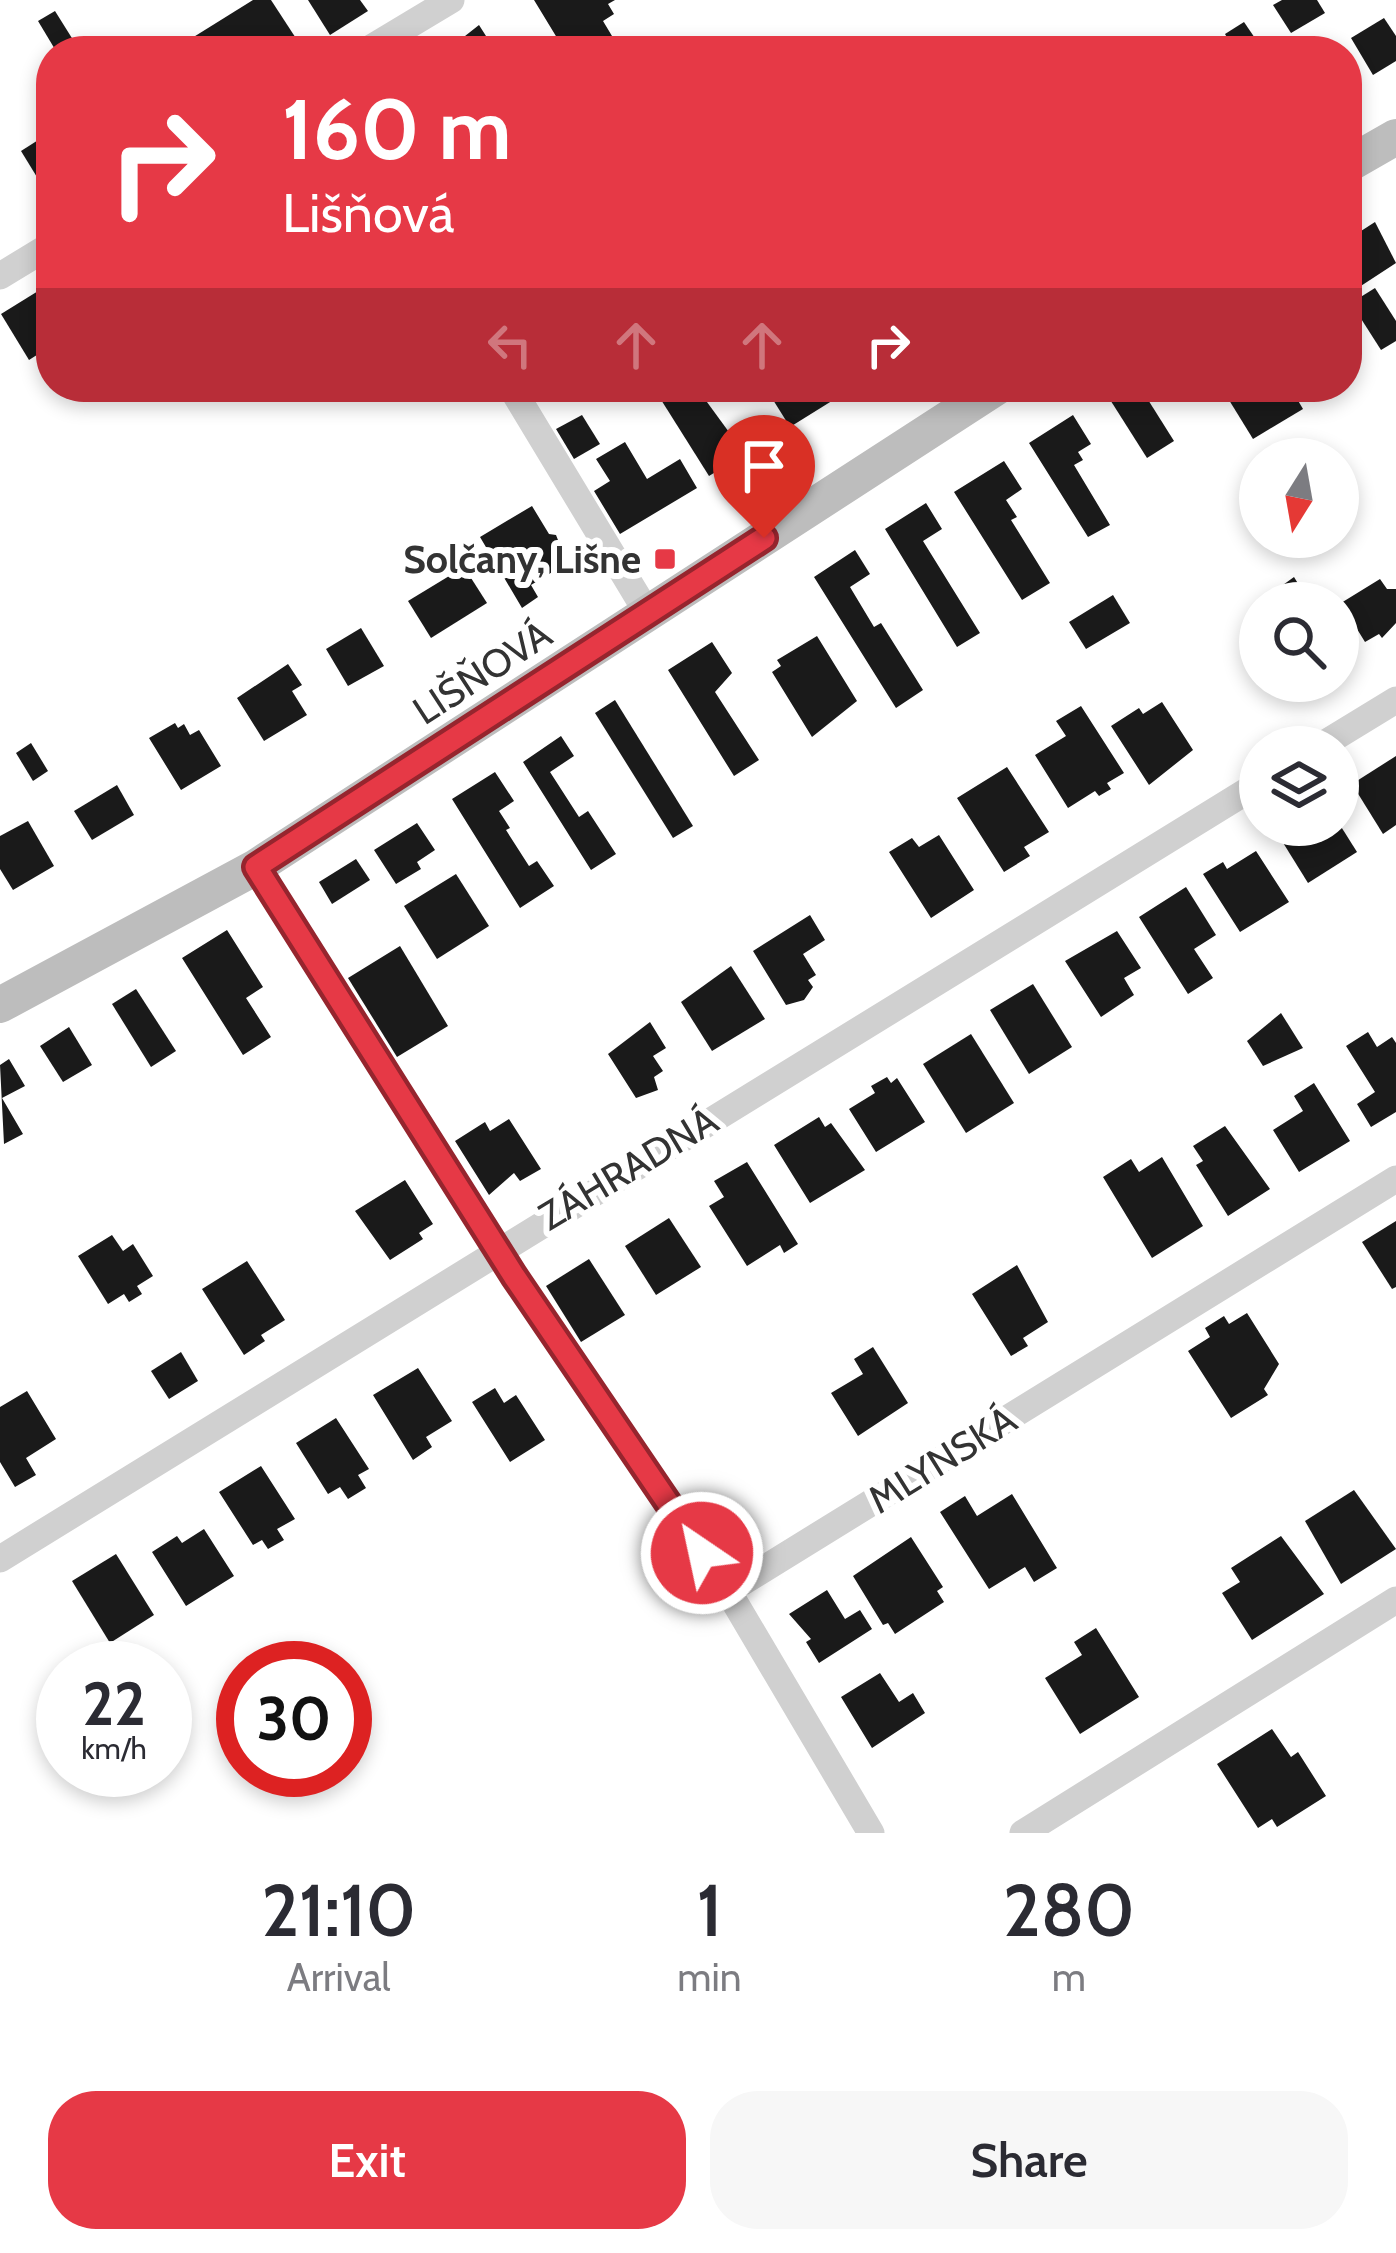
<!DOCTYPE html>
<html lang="en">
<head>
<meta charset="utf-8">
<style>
  body { margin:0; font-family:Cabin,sans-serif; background:#f7f7f7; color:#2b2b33; height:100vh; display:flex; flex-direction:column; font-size:45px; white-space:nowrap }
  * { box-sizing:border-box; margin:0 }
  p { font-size:39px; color:#7c7c81 }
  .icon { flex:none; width:66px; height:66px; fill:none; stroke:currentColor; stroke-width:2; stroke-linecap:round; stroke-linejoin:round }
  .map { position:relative; height:1833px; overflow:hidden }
  .sheet { display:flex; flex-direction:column; background:#fff; flex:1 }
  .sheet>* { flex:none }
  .hud { position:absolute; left:36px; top:36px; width:1326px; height:366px; border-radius:48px; box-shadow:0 6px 18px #0003; background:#e63946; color:#fff; overflow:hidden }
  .needle { width:78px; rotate:191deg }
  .tools { position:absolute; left:1239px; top:438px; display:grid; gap:24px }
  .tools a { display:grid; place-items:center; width:120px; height:120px; border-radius:50%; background:#fff; box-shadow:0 6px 18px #0003; font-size:60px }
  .speed { position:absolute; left:36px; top:1641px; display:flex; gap:24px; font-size:60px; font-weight:700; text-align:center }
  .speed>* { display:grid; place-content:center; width:156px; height:156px; border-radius:50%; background:#fff; box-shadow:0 6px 18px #0003; line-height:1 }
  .speed small { font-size:30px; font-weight:400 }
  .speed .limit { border:18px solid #d22; background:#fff; color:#111 }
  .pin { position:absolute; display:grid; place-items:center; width:102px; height:102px; color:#fff; margin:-123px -51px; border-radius:50% 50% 50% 0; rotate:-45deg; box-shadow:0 0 12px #0007 }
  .pin .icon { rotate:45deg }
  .me { position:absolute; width:132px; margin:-66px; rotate:326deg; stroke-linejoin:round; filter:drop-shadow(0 0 9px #0008) }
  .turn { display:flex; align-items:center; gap:42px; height:252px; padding:0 48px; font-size:54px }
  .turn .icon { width:156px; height:156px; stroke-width:2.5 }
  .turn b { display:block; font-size:84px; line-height:102px }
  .lanes { display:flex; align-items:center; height:114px; padding:0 48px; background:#0003; justify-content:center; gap:60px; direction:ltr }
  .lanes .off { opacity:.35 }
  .eta { display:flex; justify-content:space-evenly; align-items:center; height:204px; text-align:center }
  .eta b { font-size:72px; font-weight:600; line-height:84px }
  .primary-button { display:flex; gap:24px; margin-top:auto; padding:24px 48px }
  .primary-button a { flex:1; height:138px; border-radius:48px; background:#e63946; color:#fff; font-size:48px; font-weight:600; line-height:138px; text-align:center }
  .primary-button a+a { background:#f7f7f7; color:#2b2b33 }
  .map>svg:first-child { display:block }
  .building { fill:#1a1a1a }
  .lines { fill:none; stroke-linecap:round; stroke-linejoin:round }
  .minor { stroke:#d0d0d0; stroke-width:27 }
  .secondary { stroke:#bdbdbd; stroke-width:36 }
  .route-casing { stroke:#96252e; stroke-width:30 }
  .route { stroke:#e63946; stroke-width:21 }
  .poi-dot { fill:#e63946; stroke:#fff; stroke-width:4.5 }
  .labels { text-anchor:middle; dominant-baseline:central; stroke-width:12; stroke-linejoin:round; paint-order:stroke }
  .poi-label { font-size:39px; font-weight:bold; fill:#333; stroke:#fff; text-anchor:end }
  .street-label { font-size:39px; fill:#333; stroke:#fff }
</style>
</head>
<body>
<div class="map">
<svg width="1396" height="1833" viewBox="0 0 1396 1833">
  <rect width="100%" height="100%" fill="#fff"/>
  <g class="building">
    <polygon points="253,0 271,0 301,46 200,51 192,38"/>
    <polygon points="308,0 360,0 368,11 330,35"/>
    <polygon points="534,0 615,0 608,4 614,14 603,21 618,46 565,51"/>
    <polygon points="1282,0 1317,0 1325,13 1291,33 1273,5"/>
    <polygon points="55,11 80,51 56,51 38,21"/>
    <polygon points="1384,18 1396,36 1396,61 1373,75 1351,38"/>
    <polygon points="1244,22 1261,47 1261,51 1235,51 1225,34"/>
    <polygon points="479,25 486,36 475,43 480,51 446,51"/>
    <polygon points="43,137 51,141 51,200 21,151"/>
    <polygon points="1375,222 1396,263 1347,295 1347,240"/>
    <polygon points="43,288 51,302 51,346 29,360 1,314"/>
    <polygon points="1375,288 1396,321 1396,341 1381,350 1351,303"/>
    <polygon points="653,387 696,387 745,454 709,476"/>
    <polygon points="765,387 828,387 835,399 790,427"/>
    <polygon points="1102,387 1140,387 1174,441 1147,458"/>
    <polygon points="1221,387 1290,387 1303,409 1253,439"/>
    <polygon points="582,415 600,444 574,459 556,429"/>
    <polygon points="1073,415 1091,444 1078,452 1083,460 1074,465 1110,525 1088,537 1029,443"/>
    <polygon points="625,442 647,479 680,459 697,488 620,534 594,491 610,481 596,459"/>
    <polygon points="1004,461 1022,489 1006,500 1017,517 1011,520 1050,583 1022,600 954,492"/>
    <polygon points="926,503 942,529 923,541 980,633 957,647 885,529"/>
    <polygon points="532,506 549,534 556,535 567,563 531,585 538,597 522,608 480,537"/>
    <polygon points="855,550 870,574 850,587 874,627 881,623 923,690 896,708 814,577"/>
    <polygon points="464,567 487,603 431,638 408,601"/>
    <polygon points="1294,577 1310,603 1260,603 1260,622 1251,608"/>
    <polygon points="1380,579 1387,589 1396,589 1396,623 1382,638 1379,634 1365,642 1341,603"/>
    <polygon points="1113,595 1130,623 1086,649 1069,622"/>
    <polygon points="361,628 384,666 348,686 326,649"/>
    <polygon points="817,636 857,701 812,737 772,672 781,666 777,660"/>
    <polygon points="712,642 732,673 715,692 759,760 734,776 668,670"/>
    <polygon points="288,664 302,685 292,691 307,715 264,741 237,698"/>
    <polygon points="615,700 693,826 673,838 595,713"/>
    <polygon points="1162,702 1193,750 1149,785 1111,726 1139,708 1143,714"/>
    <polygon points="1081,706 1124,773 1107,783 1111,789 1099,796 1095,791 1068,808 1035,755 1066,736 1056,721"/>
    <polygon points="175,723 178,728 184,724 190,735 199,730 221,766 181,790 149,738"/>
    <polygon points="561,736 574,756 550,772 579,817 588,811 616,854 591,870 523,762"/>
    <polygon points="31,743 48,771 33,781 16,753"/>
    <polygon points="1396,756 1396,825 1383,834 1352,784"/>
    <polygon points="1007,767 1049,832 1024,847 1030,856 1004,872 957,798"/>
    <polygon points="495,772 514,801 499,811 510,828 506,830 529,866 537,861 554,886 520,908 452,799"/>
    <polygon points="117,785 134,815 92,840 74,811"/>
    <polygon points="28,821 54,866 13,890 0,869 0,836"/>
    <polygon points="417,823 435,850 417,862 421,869 396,884 374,850"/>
    <polygon points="1289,825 1340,825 1357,852 1308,883 1277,833"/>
    <polygon points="939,835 974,890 931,918 889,852 912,838 919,847"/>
    <polygon points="1256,851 1289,902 1240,932 1203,874 1223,862 1227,869"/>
    <polygon points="356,859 370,880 332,904 319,882"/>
    <polygon points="456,874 489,926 437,959 404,906"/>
    <polygon points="1186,887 1216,935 1194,949 1213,978 1188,994 1139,917"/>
    <polygon points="810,915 825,940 803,954 816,975 808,980 813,987 804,1000 786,1005 753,951"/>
    <polygon points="227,930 263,987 246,998 271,1037 243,1055 182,958"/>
    <polygon points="1117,931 1141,968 1124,978 1134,995 1101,1017 1065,961"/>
    <polygon points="400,946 448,1026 397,1057 348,978"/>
    <polygon points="731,966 765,1019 712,1051 681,1002"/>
    <polygon points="1033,984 1072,1047 1029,1074 990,1010"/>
    <polygon points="136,989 176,1051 151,1067 112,1004"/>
    <polygon points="1281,1013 1303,1048 1263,1066 1247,1041"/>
    <polygon points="650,1022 666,1048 653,1056 663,1071 654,1077 658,1090 636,1098 608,1054"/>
    <polygon points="69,1027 92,1065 63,1082 40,1046"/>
    <polygon points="1368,1032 1377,1047 1392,1037 1396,1043 1396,1112 1371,1127 1357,1104 1375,1092 1346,1046"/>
    <polygon points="971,1034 1014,1103 966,1133 923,1064"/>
    <polygon points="9,1059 25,1086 2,1098 23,1134 4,1144 0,1065"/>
    <polygon points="887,1077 891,1083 897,1078 925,1122 876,1152 849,1109 875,1093 871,1086"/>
    <polygon points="1314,1083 1350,1141 1299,1172 1273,1130 1303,1111 1294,1096"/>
    <polygon points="819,1117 825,1127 831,1123 865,1170 810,1203 774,1145"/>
    <polygon points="509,1119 541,1169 520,1181 514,1173 489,1195 455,1141 485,1122 490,1131"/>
    <polygon points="1225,1126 1270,1189 1228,1216 1196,1165 1203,1161 1193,1146"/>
    <polygon points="1162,1157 1203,1226 1152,1258 1103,1177 1131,1159 1139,1172"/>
    <polygon points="747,1162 798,1244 784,1253 780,1245 747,1266 709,1206 724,1197 714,1181"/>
    <polygon points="405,1180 433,1224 419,1233 423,1239 390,1260 355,1211"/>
    <polygon points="669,1218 701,1267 656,1295 625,1246"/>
    <polygon points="1396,1221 1396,1287 1392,1289 1362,1242"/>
    <polygon points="112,1235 123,1251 133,1244 153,1276 137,1286 142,1294 129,1302 124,1294 108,1304 78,1256"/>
    <polygon points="589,1259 625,1315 581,1342 546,1286"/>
    <polygon points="247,1261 285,1320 261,1335 265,1341 244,1355 202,1289"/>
    <polygon points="1017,1265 1048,1322 1023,1338 1028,1346 1011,1356 972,1294"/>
    <polygon points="1247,1313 1279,1364 1264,1389 1268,1395 1231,1418 1188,1351 1210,1337 1205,1328 1224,1316 1229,1324"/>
    <polygon points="873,1347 908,1403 858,1436 831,1393 863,1374 854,1359"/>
    <polygon points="181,1352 198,1381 169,1399 151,1371"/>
    <polygon points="418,1368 452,1421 426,1437 432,1447 413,1460 373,1395"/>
    <polygon points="495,1388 504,1403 516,1395 545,1440 510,1462 472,1402"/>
    <polygon points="27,1391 56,1439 26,1458 36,1475 15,1487 0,1462 0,1407"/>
    <polygon points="336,1418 369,1469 358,1475 366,1488 348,1499 340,1487 328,1494 296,1443"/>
    <polygon points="261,1466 295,1519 277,1529 284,1540 268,1549 262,1540 253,1545 219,1492"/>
    <polygon points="1354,1490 1396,1549 1341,1584 1305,1521"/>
    <polygon points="1012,1494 1057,1568 1034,1582 1025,1567 989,1589 940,1512 965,1496 977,1516"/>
    <polygon points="204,1529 234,1576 186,1606 152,1552 177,1536 182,1543"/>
    <polygon points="1281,1536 1324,1594 1252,1640 1222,1593 1240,1582 1231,1568"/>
    <polygon points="911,1537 943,1587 937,1591 944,1602 895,1634 888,1623 883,1625 853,1576"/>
    <polygon points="116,1554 154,1615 110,1643 72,1581"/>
    <polygon points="827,1590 845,1619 860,1610 872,1629 819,1663 806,1642 811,1639 789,1614"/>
    <polygon points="1096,1628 1139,1697 1080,1734 1045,1678 1082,1655 1074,1642"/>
    <polygon points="880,1673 899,1702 913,1693 925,1713 872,1748 841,1697"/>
    <polygon points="1272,1729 1291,1757 1298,1752 1326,1796 1277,1827 1272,1819 1258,1828 1217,1764"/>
  </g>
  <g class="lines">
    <g class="minor">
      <polyline points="366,51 451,0"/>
      <polyline points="0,276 51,245"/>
      <polyline points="511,387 648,614"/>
      <polyline points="1319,747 1396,700"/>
      <polyline points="256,867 514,1276 728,1591"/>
      <polyline points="0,1559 1260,783"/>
      <polyline points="871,1833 728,1591 1396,1179"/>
      <polyline points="1023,1833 1396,1600"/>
    </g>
    <g class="secondary">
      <polyline points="1347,165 1396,137"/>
      <polyline points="0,1005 256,867 997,387"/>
    </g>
  </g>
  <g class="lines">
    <g class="route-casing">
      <polyline id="route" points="702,1553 514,1276 256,867 764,538"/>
    </g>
    <use href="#route" class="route"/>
  </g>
  <rect class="poi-dot" x="653" y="547" width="24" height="24" rx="6"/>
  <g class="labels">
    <g class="poi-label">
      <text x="641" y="559">Solčany, Lišne</text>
    </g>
    <g class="street-label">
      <text transform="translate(482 672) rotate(-33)">LIŠŇOVÁ</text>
      <text transform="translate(628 1168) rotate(-31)">ZÁHRADNÁ</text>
      <text transform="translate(942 1459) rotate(-32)">MLYNSKÁ</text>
    </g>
  </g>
</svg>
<div class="tools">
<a><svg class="needle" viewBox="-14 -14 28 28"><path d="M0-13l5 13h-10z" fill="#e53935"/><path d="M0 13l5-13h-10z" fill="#7c7c81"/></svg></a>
<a><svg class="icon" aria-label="search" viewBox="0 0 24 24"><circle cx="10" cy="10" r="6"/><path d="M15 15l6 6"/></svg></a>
<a><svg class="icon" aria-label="layers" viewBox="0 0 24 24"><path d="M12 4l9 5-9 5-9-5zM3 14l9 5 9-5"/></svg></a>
</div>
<div class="speed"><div>22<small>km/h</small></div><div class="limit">30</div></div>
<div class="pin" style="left:764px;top:538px;background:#d93025"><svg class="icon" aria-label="arrive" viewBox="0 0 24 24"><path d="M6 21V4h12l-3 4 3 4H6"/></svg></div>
<svg class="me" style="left:702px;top:1553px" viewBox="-20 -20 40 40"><circle r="17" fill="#e63946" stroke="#fff" stroke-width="3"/><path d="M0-11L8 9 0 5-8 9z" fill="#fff"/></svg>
<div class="hud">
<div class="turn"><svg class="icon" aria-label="right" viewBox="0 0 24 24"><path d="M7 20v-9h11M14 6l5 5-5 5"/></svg><div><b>160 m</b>Lišňová</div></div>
<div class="lanes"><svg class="icon off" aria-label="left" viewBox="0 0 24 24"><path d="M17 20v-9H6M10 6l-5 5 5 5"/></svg><svg class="icon off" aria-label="ahead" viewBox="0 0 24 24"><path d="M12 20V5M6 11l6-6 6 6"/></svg><svg class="icon off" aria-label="ahead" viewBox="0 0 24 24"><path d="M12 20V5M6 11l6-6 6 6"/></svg><svg class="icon" aria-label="right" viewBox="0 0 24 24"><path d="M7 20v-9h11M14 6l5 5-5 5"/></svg></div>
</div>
</div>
<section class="sheet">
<div class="eta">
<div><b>21:10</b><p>Arrival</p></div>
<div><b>1</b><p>min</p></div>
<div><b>280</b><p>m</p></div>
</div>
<div class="primary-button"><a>Exit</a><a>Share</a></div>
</section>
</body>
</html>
